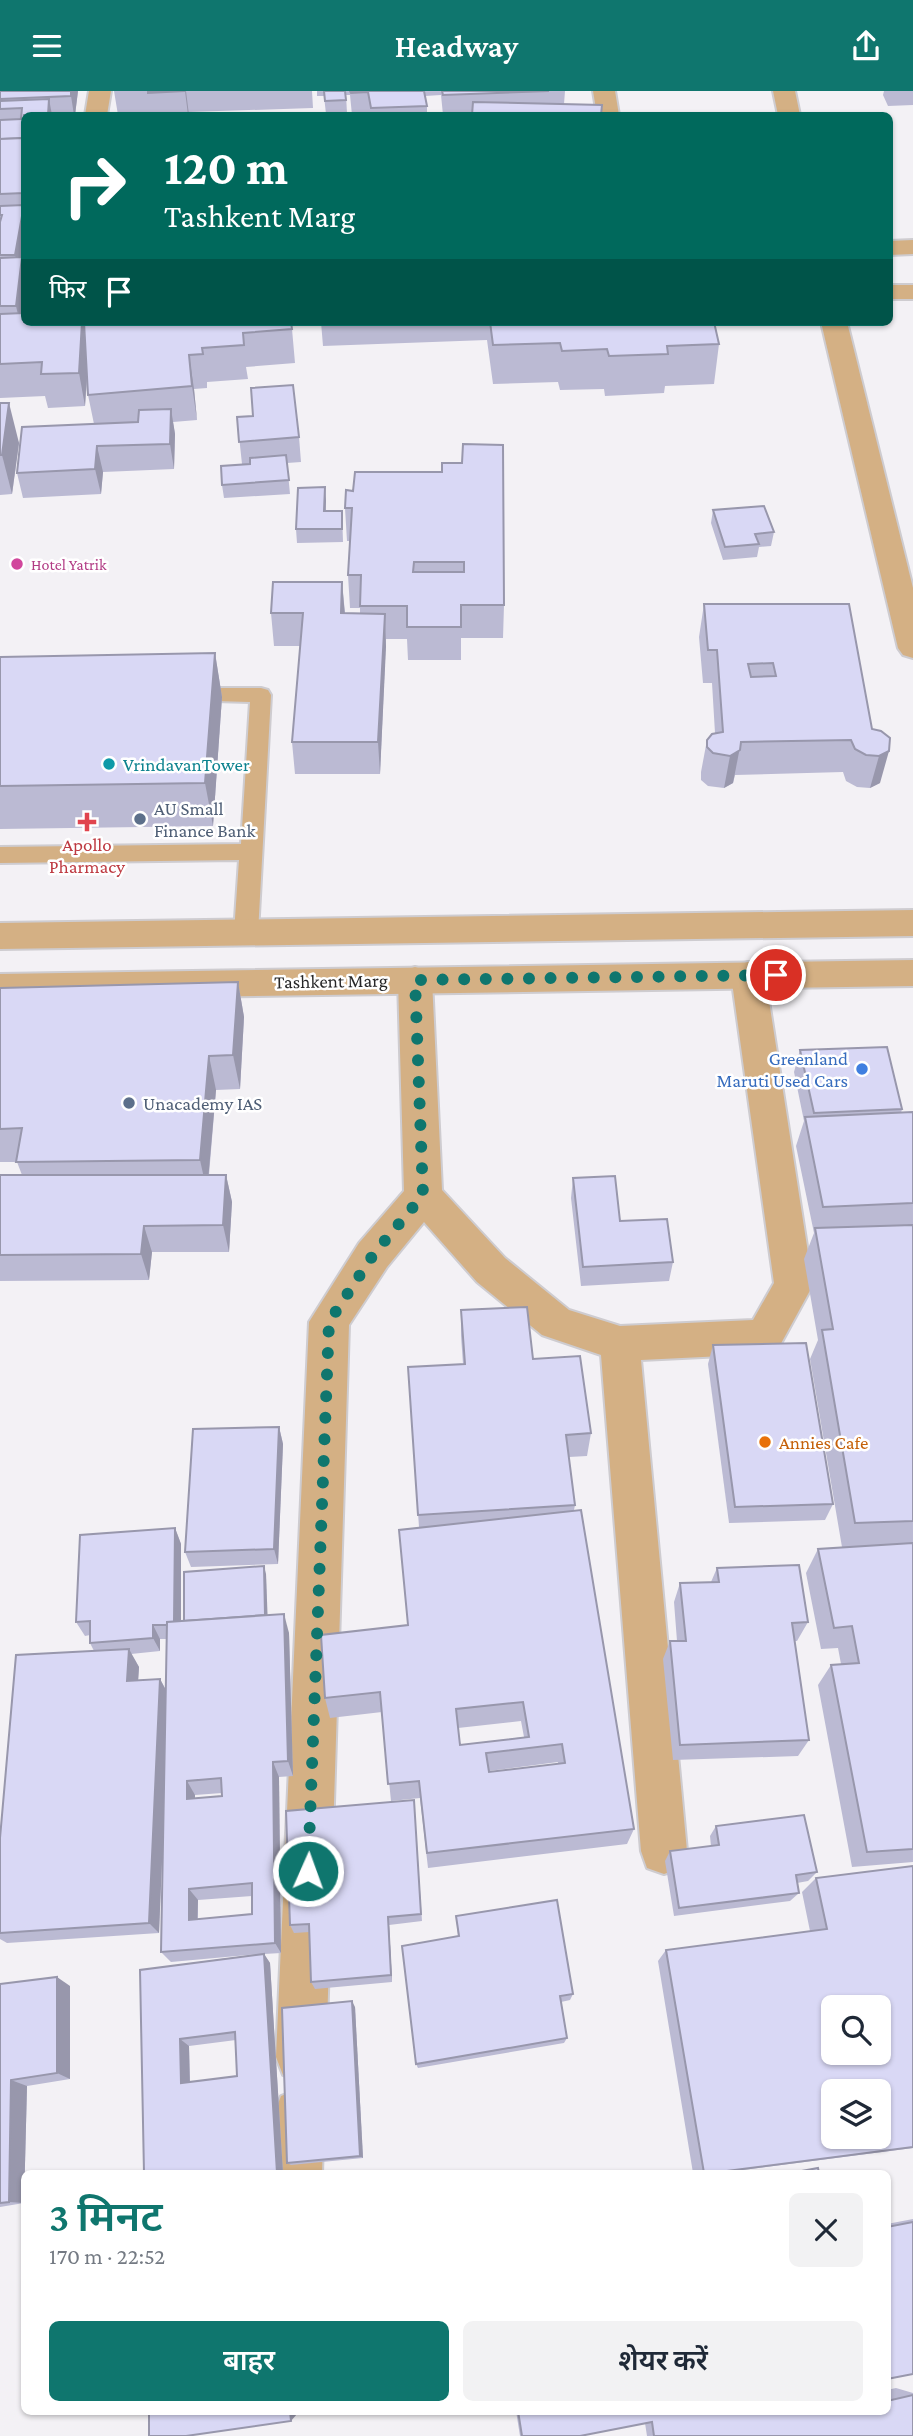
<!DOCTYPE html>
<html lang="hi">
<head>
<meta charset="utf-8">
<style>
  body { margin:0; font-family:"Crimson Pro","Noto Sans Devanagari",serif; background:#f2f2f3; color:#1f2937; height:100vh; display:flex; flex-direction:column; font-size:26px; white-space:nowrap }
  * { box-sizing:border-box; margin:0 }
  p { font-size:23px; color:#747a83 }
  .icon { flex:none; width:38px; height:38px; fill:none; stroke:currentColor; stroke-width:2; stroke-linecap:round; stroke-linejoin:round }
  .map { position:relative; flex:1; overflow:hidden }
  .drawer { position:absolute; left:21px; top:2079px; width:870px; height:245px; display:flex; flex-direction:column; background:#fff; border-radius:10px; box-shadow:0 2px 5px #0004 }
  .drawer>* { flex:none }
  .banner { position:absolute; left:21px; top:21px; width:872px; height:214px; border-radius:10px; box-shadow:0 2px 5px #0004; background:#00695c; color:#fff; overflow:hidden }
  .buttons { position:absolute; left:821px; top:1904px; display:grid; gap:14px }
  .buttons a { display:grid; place-items:center; width:70px; height:70px; border-radius:10px; background:#fff; box-shadow:0 2px 5px #0004; font-size:35px }
  .pin { position:absolute; display:grid; place-items:center; width:60px; height:60px; color:#fff; margin:-30px; border:4px solid #fff; border-radius:50%; box-shadow:0 2px 7px #0007 }
  .me { position:absolute; width:77px; margin:-38px; rotate:2deg; stroke-linejoin:round; filter:drop-shadow(0 0 5px #0008) }
  .turn { display:flex; align-items:center; gap:24px; height:147px; padding:0 28px; font-size:32px }
  .turn .icon { width:91px; height:91px; stroke-width:2.5 }
  .turn b { display:block; font-size:49px; line-height:60px }
  .then { display:flex; align-items:center; height:66px; padding:0 28px; background:#0003; gap:14px; font-size:26px }
  .round { display:grid; place-items:center; flex:none; width:74px; height:74px; border-radius:10px; background:#f2f2f3 }
  .overview { display:flex; align-items:center; justify-content:space-between; height:119px; padding:0 28px }
  h1 { font-size:42px; font-weight:600; line-height:52px; color:#0f766e }
  .button { display:flex; gap:14px; margin-top:auto; padding:14px 28px }
  .button a { flex:1; height:80px; border-radius:10px; background:#0f766e; color:#fff; font-size:28px; font-weight:600; line-height:80px; text-align:center }
  .button a+a { background:#f2f2f3; color:#1f2937 }
  header { display:flex; justify-content:space-between; align-items:center; height:91px; padding:0 28px; background:#0f766e; color:#fff; font-size:32px; font-weight:600 }
  .map>svg:first-child { display:block }
  .lines { fill:none; stroke-linecap:round; stroke-linejoin:round }
  .service-casing { stroke:#ceccd0; stroke-width:4 }
  .minor-casing { stroke:#ceccd0; stroke-width:4 }
  .tertiary-casing { stroke:#ceccd0; stroke-width:4 }
  .service { fill:#d4b084; fill-rule:evenodd }
  .minor { fill:#d4b084; fill-rule:evenodd }
  .tertiary { fill:#d4b084; fill-rule:evenodd }
  .wall { fill:#bbbad3; fill-rule:evenodd }
  .shaded-wall { fill:#9897ac }
  .building { fill:#d9d8f5; stroke:#9897ac; stroke-width:2; fill-rule:evenodd }
  .route { stroke:#0f766e; stroke-width:12; stroke-dasharray:0 21.6 }
  .hotel-dot { fill:#d1479c; stroke:#fff; stroke-width:2.5 }
  .culture-dot { fill:#0f9aa8; stroke:#fff; stroke-width:2.5 }
  .service-dot { fill:#5c6f8a; stroke:#fff; stroke-width:2.5 }
  .health-dot { fill:#e0444e; stroke:#fff; stroke-width:2.5 }
  .shop-dot { fill:#3f7fe0; stroke:#fff; stroke-width:2.5 }
  .food-dot { fill:#e8710a; stroke:#fff; stroke-width:2.5 }
  .labels { text-anchor:middle; dominant-baseline:central; stroke-width:5; stroke-linejoin:round; paint-order:stroke }
  .far-hotel-label { font-size:16px; fill:#b23c85; stroke:#fff; text-anchor:start }
  .culture-label { font-size:19px; fill:#0d838f; stroke:#fff; text-anchor:start }
  .service-label { font-size:19px; fill:#4e5e75; stroke:#fff; text-anchor:start }
  .health-label { font-size:19px; fill:#be3a42; stroke:#fff }
  .street-label { font-size:19px; fill:#262627; stroke:#fff }
  .shop-label { font-size:19px; fill:#366cbe; stroke:#fff; text-anchor:end }
  .food-label { font-size:19px; fill:#c56008; stroke:#fff; text-anchor:start }
</style>
</head>
<body>
<header><svg class="icon" aria-label="menu" viewBox="0 0 24 24"><path d="M4 6h16M4 12h16M4 18h16"/></svg>Headway<svg class="icon" aria-label="share" viewBox="0 0 24 24"><path d="M12 15V3M7 8l5-5 5 5M5 13v7h14v-7"/></svg></header>
<div class="map">
<svg width="913" height="2345" viewBox="0 0 913 2345">
  <rect width="100%" height="100%" fill="#f3f1f5"/>
  <g class="lines">
    <g class="service-casing">
      <polygon id="service" points="187,597 261,597 268,599 271,604 258,842 254,848 246,851 238,848 234,842 239,769 0,772 0,756 241,753 250,611 180,609 177,604 180,599"/>
    </g>
    <g class="minor-casing">
      <g id="minor">
        <polygon points="89,0 111,0 107,24 85,24"/>
        <polygon points="593,0 615,0 619,24 597,24"/>
        <polygon points="773,0 795,0 800,24 778,24"/>
        <polygon points="913,149 913,163 889,164 889,150"/>
        <rect x="889" y="194" width="24" height="14"/>
        <polygon points="821,231 847,231 913,497 913,567 903,564 898,557"/>
        <polygon points="748,871 760,875 765,884 813,1194 778,1258 764,1263 641,1269 687,1760 681,1777 664,1783 647,1777 641,1760 601,1264 542,1244 477,1191 424,1131 387,1176 349,1234 326,1966 319,1984 301,1991 283,1984 276,1966 309,1231 359,1152 404,1100 398,889 403,880 415,876 427,880 432,889 442,1099 505,1167 569,1219 620,1235 753,1229 774,1192 731,884 736,875"/>
        <polygon points="299,1998 317,2005 324,2023 322,2082 270,2082 274,2023 281,2005"/>
      </g>
    </g>
    <g class="tertiary-casing">
      <g id="tertiary">
        <polygon points="913,819 913,845 0,858 0,832"/>
        <polygon points="913,869 913,895 0,909 0,883"/>
      </g>
    </g>
    <use href="#service" class="service"/>
    <use href="#minor" class="minor"/>
    <use href="#tertiary" class="tertiary"/>
  </g>
  <g class="wall">
    <polygon points="0,0 78,0 75,24 24,24 24,231 292,238 295,272 246,276 248,288 207,291 207,297 194,298 197,329 173,331 175,343 174,378 103,381 101,403 23,407 17,382 94,333 88,304 87,288 85,315 48,317 45,305 0,307"/>
    <polygon points="114,0 312,0 313,17 189,21 189,24 151,24 151,23 118,24"/>
    <polygon points="317,0 565,0 564,13 601,24 443,24 441,4 425,5 427,15 427,24 352,24 350,4 346,4 347,22 326,23 324,5 317,5"/>
    <polygon points="884,0 913,0 913,14 888,15 883,4"/>
    <polygon points="321,231 714,231 719,253 714,293 665,295 664,302 605,305 604,298 560,299 558,291 493,293 487,249 323,255"/>
    <polygon points="0,312 19,352 12,403 0,404"/>
    <polygon points="237,326 299,346 301,371 287,372 290,403 224,407 222,394 242,373"/>
    <polygon points="442,381 504,514 503,547 461,547 461,569 408,569 407,548 386,548 380,683 295,683 292,651 300,555 274,555 271,522 342,491 345,522 360,522 360,517 350,517 348,484 350,450 347,450 345,417 353,400"/>
    <polygon points="325,396 326,420 342,420 343,451 297,452 296,438"/>
    <polygon points="713,419 774,441 771,455 759,456 757,466 723,469 711,432"/>
    <polygon points="704,513 872,638 881,640 880,692 870,697 857,696 846,690 843,681 735,684 733,692 724,697 708,695 701,689 701,681 707,649 715,642 712,592 703,592 699,546"/>
    <polygon points="215,562 222,606 213,735 0,738 0,566"/>
    <polygon points="238,891 244,926 240,998 216,999 209,1084 226,1084 232,1111 229,1161 152,1161 149,1189 0,1190 0,1084 22,1084 17,1071 0,1071 0,897"/>
    <polygon points="800,959 902,1018 901,1022 913,1021 913,1771 852,1776 818,1594 831,1574 841,1573 838,1557 821,1558 806,1482 818,1458 842,1456 810,1268 818,1249 804,1168 814,1142 796,1055 804,1030 794,981"/>
    <polygon points="573,1087 620,1130 673,1171 669,1190 581,1195 571,1107"/>
    <path d="M461,1219L533,1268L591,1342L587,1365L569,1366L575,1414L574,1419L634,1738L627,1753L428,1777L420,1707L391,1710L382,1621L330,1627L325,1607L408,1534L419,1436L408,1276L463,1273L461,1245ZM521,1630L524,1646L460,1654L458,1637ZM558,1671V1673L489,1681V1680Z"/>
    <polygon points="713,1254 833,1413 825,1429 729,1432 708,1273"/>
    <polygon points="279,1336 283,1353 278,1473 191,1476 185,1461"/>
    <path d="M175,1437L181,1453V1530H184L266,1483L267,1524L289,1542L293,1685L279,1686L281,1862L264,1863L270,1872L283,2082H144L140,1879L258,1863L171,1871L161,1861L163,1734L159,1842L7,1852L0,1848V1747L94,1560L90,1552V1544L85,1545L76,1531ZM160,1548H167L166,1599L160,1588L138,1589L139,1576L131,1563L160,1560ZM222,1702V1705L195,1707V1704ZM252,1805V1823L198,1828V1809ZM236,1949L237,1985L190,1991L189,1955Z"/>
    <polygon points="717,1477 808,1531 797,1550 795,1550 809,1649 798,1665 673,1669 663,1568 670,1550 677,1550 674,1511 680,1492 711,1491"/>
    <polygon points="414,1709 422,1830 389,1834 392,1891 315,1898 311,1891 310,1841 294,1842 290,1834"/>
    <polygon points="716,1735 817,1781 808,1790 797,1792 799,1802 790,1810 674,1825 665,1770 670,1760 711,1755 710,1745"/>
    <polygon points="913,1775 913,2057 720,2082 693,2082 658,1870 666,1859 810,1840 802,1801 816,1787"/>
    <polygon points="456,1825 573,1903 570,1909 561,1911 567,1947 564,1952 418,1977 416,1973 458,1845"/>
    <polygon points="0,1893 70,1895 70,1988 27,1995 24,2112 0,2116"/>
    <polygon points="355,1916 363,2067 291,2074 287,2072"/>
    <polygon points="913,2128 913,2283 887,2288 887,2133"/>
    <polygon points="896,2297 913,2302 913,2345 647,2345 645,2332 580,2345 520,2345 516,2320 887,2320 887,2299"/>
  </g>
  <g class="shaded-wall">
    <polygon points="71,0 78,0 75,24 74,24 71,5"/>
    <polygon points="185,0 186,0 189,24 188,24"/>
    <polygon points="49,8 52,24 48,24"/>
    <polygon points="24,117 24,217 22,240 16,215 20,185 15,164"/>
    <polygon points="82,231 85,231 89,253 85,315 79,282"/>
    <polygon points="189,264 194,298 197,329 192,295"/>
    <polygon points="9,312 19,352 12,403 2,364"/>
    <polygon points="171,318 175,343 174,378 170,353"/>
    <polygon points="97,355 103,381 101,403 95,378"/>
    <polygon points="325,396 326,410 325,434 324,420"/>
    <polygon points="342,491 345,525 341,522"/>
    <polygon points="385,523 386,556 380,683 378,651"/>
    <polygon points="215,562 222,606 213,735 205,692"/>
    <polygon points="741,651 733,692 724,697 730,665"/>
    <polygon points="889,660 880,692 870,697 879,665"/>
    <polygon points="238,891 244,926 240,998 233,964"/>
    <polygon points="209,965 216,999 207,1101 200,1069"/>
    <polygon points="226,1084 232,1111 229,1161 223,1134"/>
    <polygon points="144,1135 152,1161 149,1189 141,1163"/>
    <polygon points="279,1336 283,1353 278,1473 274,1458"/>
    <polygon points="175,1437 181,1453 181,1547 174,1533"/>
    <polygon points="264,1475 266,1483 268,1536 265,1529"/>
    <polygon points="284,1523 289,1542 293,1685 288,1670"/>
    <polygon points="153,1534 160,1548 160,1560 153,1547"/>
    <polygon points="129,1558 139,1576 137,1607 127,1590"/>
    <polygon points="160,1588 169,1605 159,1842 149,1832"/>
    <polygon points="273,1671 279,1686 281,1862 275,1852"/>
    <polygon points="187,1690 195,1704 195,1722 187,1708"/>
    <polygon points="189,1798 198,1809 197,1839 189,1829"/>
    <polygon points="388,1826 389,1834 392,1891 391,1884"/>
    <polygon points="264,1863 270,1872 283,2082 277,2082"/>
    <polygon points="57,1886 70,1895 70,1988 57,1982"/>
    <polygon points="352,1910 355,1916 363,2067 360,2065"/>
    <polygon points="180,1948 189,1955 190,1998 181,1992"/>
    <polygon points="11,1989 27,1995 24,2112 9,2111"/>
    <polygon points="290,2320 297,2320 297,2323 291,2330"/>
  </g>
  <g class="building">
    <polygon points="0,0 71,0 71,5 0,8"/>
    <polygon points="148,0 185,0 148,2"/>
    <polygon points="324,0 345,0 346,9 325,10"/>
    <polygon points="350,0 424,0 427,15 371,17 368,1 351,2"/>
    <polygon points="442,0 549,0 443,4"/>
    <polygon points="49,8 48,24 24,24 24,47 0,48 0,29 21,28 22,17 0,18 0,10"/>
    <polygon points="473,11 602,14 601,24 472,24"/>
    <polygon points="24,47 24,102 0,103 0,48"/>
    <polygon points="24,114 15,164 0,164 0,131 2,124 0,124 0,115"/>
    <polygon points="22,166 16,215 0,215 0,167"/>
    <polygon points="24,222 24,231 82,231 79,282 41,283 42,271 0,273 0,223"/>
    <polygon points="84,231 291,231 292,238 243,242 244,254 202,257 203,263 189,264 192,295 88,304"/>
    <polygon points="490,231 714,231 719,253 667,255 668,263 609,265 607,258 562,260 560,252 493,254"/>
    <polygon points="293,294 299,346 239,351 237,326 253,325 251,297"/>
    <polygon points="0,312 9,312 2,364 0,364"/>
    <polygon points="171,318 170,353 97,355 95,378 17,382 22,336 138,331 139,319"/>
    <path d="M463,353L503,354L504,514H461V536H407V515H360L361,484H348L352,417H345L346,399L353,400L355,381H442V372H462ZM414,471H464V481H413Z"/>
    <polygon points="286,364 289,389 222,394 221,375 250,373 250,367"/>
    <polygon points="325,396 324,420 342,420 342,438 296,438 298,397"/>
    <polygon points="764,415 774,441 755,443 759,453 725,456 713,419"/>
    <polygon points="273,491 342,491 341,522 385,523 378,651 292,651 303,522 271,522"/>
    <path d="M704,513H849L872,638L881,640L890,647L889,660L879,665L866,664L855,658L851,649L741,651L740,659L730,665L713,662L707,656V649L712,643L723,641L717,559H708ZM773,572L776,585L751,586L748,573Z"/>
    <polygon points="215,562 205,692 0,695 0,566"/>
    <polygon points="238,891 233,964 209,965 200,1069 16,1071 22,1037 0,1038 0,897"/>
    <polygon points="887,956 902,1018 814,1022 800,959"/>
    <polygon points="913,1021 913,1112 823,1116 805,1026"/>
    <polygon points="0,1084 226,1084 223,1134 144,1135 141,1163 0,1164"/>
    <polygon points="615,1085 620,1130 667,1128 673,1171 583,1176 573,1087"/>
    <polygon points="913,1134 913,1430 855,1432 822,1239 833,1238 815,1137"/>
    <polygon points="527,1216 533,1268 580,1265 591,1342 566,1344 575,1414 418,1424 408,1276 465,1273 461,1219"/>
    <polygon points="806,1252 833,1413 735,1416 713,1254"/>
    <polygon points="279,1336 274,1458 185,1461 193,1338"/>
    <path d="M581,1419L634,1738L427,1762L419,1690L388,1693L380,1601L325,1607L321,1544L408,1534L399,1439ZM523,1611L529,1646L460,1654L456,1618ZM562,1653L565,1672L489,1681L486,1662Z"/>
    <polygon points="175,1437 174,1531 167,1531 167,1534 153,1534 153,1547 90,1552 90,1530 76,1531 80,1444"/>
    <polygon points="913,1452 913,1758 867,1761 831,1574 859,1572 852,1535 834,1537 818,1458"/>
    <polygon points="799,1474 808,1531 792,1532 809,1649 680,1654 670,1550 686,1550 680,1492 719,1491 717,1477"/>
    <polygon points="264,1475 265,1524 184,1530 184,1481"/>
    <path d="M284,1523L288,1670L273,1671L275,1852L161,1861L167,1531ZM221,1687L222,1705L187,1708V1690ZM252,1792V1823L189,1829V1798Z"/>
    <polygon points="129,1558 127,1590 160,1588 149,1832 0,1842 0,1747 16,1564"/>
    <polygon points="414,1709 421,1823 388,1826 391,1884 311,1891 309,1833 290,1834 286,1720"/>
    <polygon points="804,1724 817,1781 796,1784 799,1802 679,1817 670,1760 719,1754 716,1735"/>
    <path d="M913,1775V2056L711,2082H704L666,1859L827,1838L816,1787ZM833,1916H878V1962H833ZM833,2000H878V2046H833Z"/>
    <polygon points="557,1809 573,1903 560,1905 567,1947 416,1973 402,1855 459,1845 456,1825"/>
    <path d="M264,1863L277,2082H144L140,1879ZM235,1941L237,1985L181,1992L180,1948Z"/>
    <polygon points="57,1886 57,1982 11,1989 9,2111 0,2112 0,1893"/>
    <polygon points="352,1910 360,2065 287,2072 282,1917"/>
    <polygon points="818,2077 819,2082 791,2082"/>
    <polygon points="913,2131 913,2283 887,2288 887,2136"/>
    <polygon points="913,2304 913,2345 654,2345 652,2331 580,2345 522,2345 518,2320 887,2320 887,2310"/>
    <polygon points="149,2320 290,2320 291,2330 186,2345 149,2345"/>
  </g>
  <g class="lines">
    <polyline class="route" points="308,1780 329,1231 373,1164 423,1104 415,889 776,884"/>
  </g>
  <circle class="hotel-dot" cx="17" cy="473" r="7"/>
  <circle class="culture-dot" cx="109" cy="673" r="7"/>
  <g class="service-dot">
    <circle cx="140" cy="728" r="7"/>
    <circle cx="129" cy="1012" r="7"/>
  </g>
  <path class="health-dot" d="M83.5 720.5h7v7h7v7h-7v7h-7v-7h-7v-7h7z"/>
  <circle class="shop-dot" cx="862" cy="978" r="7"/>
  <circle class="food-dot" cx="765" cy="1351" r="7"/>
  <g class="labels">
    <g class="far-hotel-label">
      <text x="31" y="473">Hotel Yatrik</text>
    </g>
    <g class="culture-label">
      <text x="123" y="673">VrindavanTower</text>
    </g>
    <g class="service-label">
      <text x="154" y="717">AU Small<tspan x="154" dy="22">Finance Bank</tspan></text>
      <text x="143" y="1012">Unacademy IAS</text>
    </g>
    <g class="health-label">
      <text x="87" y="753">Apollo<tspan x="87" dy="22">Pharmacy</tspan></text>
    </g>
    <g class="street-label">
      <text transform="translate(331 890) rotate(-1)">Tashkent Marg</text>
    </g>
    <g class="shop-label">
      <text x="848" y="967">Greenland<tspan x="848" dy="22">Maruti Used Cars</tspan></text>
    </g>
    <g class="food-label">
      <text x="779" y="1351">Annies Cafe</text>
    </g>
  </g>
</svg>
<div class="buttons">
<a><svg class="icon" aria-label="search" viewBox="0 0 24 24"><circle cx="10" cy="10" r="6"/><path d="M15 15l6 6"/></svg></a>
<a><svg class="icon" aria-label="layers" viewBox="0 0 24 24"><path d="M12 4l9 5-9 5-9-5zM3 14l9 5 9-5"/></svg></a>
</div>
<div class="pin" style="left:776px;top:884px;background:#d93025"><svg class="icon" aria-label="arrive" viewBox="0 0 24 24"><path d="M6 21V4h12l-3 4 3 4H6"/></svg></div>
<svg class="me" style="left:308px;top:1780px" viewBox="-20 -20 40 40"><circle r="17" fill="#0f766e" stroke="#fff" stroke-width="3"/><path d="M0-11L8 9 0 5-8 9z" fill="#fff"/></svg>
<div class="banner">
<div class="turn"><svg class="icon" aria-label="right" viewBox="0 0 24 24"><path d="M7 20v-9h11M14 6l5 5-5 5"/></svg><div><b>120 m</b>Tashkent Marg</div></div>
<div class="then">फिर<svg class="icon" aria-label="arrive" viewBox="0 0 24 24"><path d="M6 21V4h12l-3 4 3 4H6"/></svg></div>
</div>
<section class="drawer">
<div class="overview"><div><h1>3 मिनट</h1><p>170 m · 22:52</p></div><a class="round"><svg class="icon" aria-label="close" viewBox="0 0 24 24"><path d="M6 6l12 12M18 6L6 18"/></svg></a></div>
<div class="button"><a>बाहर</a><a>शेयर करें</a></div>
</section>
</div>
</body>
</html>
